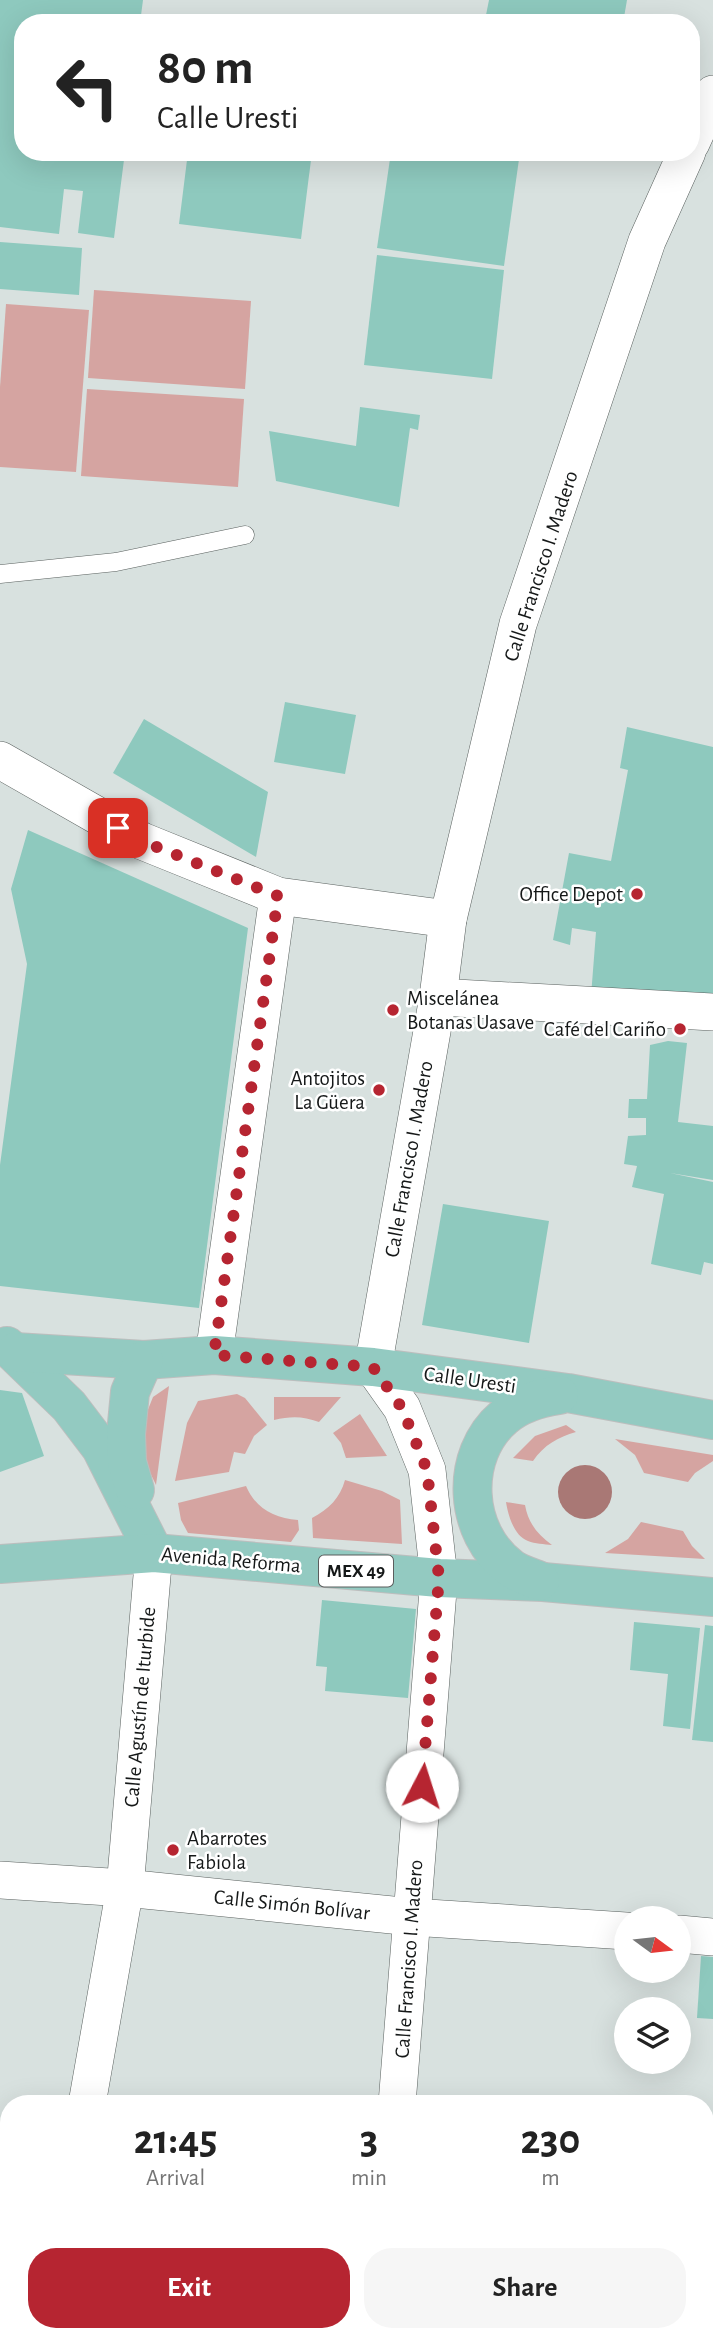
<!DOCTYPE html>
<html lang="en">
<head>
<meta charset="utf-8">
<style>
  body { margin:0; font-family:"Alegreya Sans",sans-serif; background:#f6f6f6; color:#222; height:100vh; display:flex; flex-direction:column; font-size:26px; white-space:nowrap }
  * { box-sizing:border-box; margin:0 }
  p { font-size:23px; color:#767676 }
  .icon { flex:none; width:38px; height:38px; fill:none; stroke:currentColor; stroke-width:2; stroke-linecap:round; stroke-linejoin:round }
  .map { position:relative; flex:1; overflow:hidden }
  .sheet { position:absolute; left:0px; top:2095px; width:714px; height:247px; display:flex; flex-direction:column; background:#fff; border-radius:28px 28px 0 0; box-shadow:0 7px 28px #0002 }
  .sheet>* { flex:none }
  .banner { position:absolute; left:14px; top:14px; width:686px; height:147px; border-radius:28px; box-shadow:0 7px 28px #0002; background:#fff; color:#222; overflow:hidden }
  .needle { width:46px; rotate:105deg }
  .controls { position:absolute; left:614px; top:1906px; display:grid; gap:14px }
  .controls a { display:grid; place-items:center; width:77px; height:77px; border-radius:50%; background:#fff; box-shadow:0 7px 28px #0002; font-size:35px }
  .pin { position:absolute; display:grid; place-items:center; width:60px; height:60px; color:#fff; margin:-30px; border-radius:14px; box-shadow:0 4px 10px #0006 }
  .me { position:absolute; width:77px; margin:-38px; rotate:5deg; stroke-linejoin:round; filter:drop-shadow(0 0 5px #0008) }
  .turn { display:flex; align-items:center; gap:24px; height:147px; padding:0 28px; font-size:32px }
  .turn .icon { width:91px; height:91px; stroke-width:2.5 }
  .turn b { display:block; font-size:49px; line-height:60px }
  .eta { display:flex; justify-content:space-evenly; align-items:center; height:119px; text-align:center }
  .eta b { font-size:42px; font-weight:700; line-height:49px }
  .button { display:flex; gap:14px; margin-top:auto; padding:14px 28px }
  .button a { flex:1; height:80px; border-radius:28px; background:#b62531; color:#fff; font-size:28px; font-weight:700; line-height:80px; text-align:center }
  .button a+a { background:#f6f6f6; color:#222 }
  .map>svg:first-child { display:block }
  .green { fill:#d5a4a1 }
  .water { fill:#a97875 }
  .building { fill:#8ec9be }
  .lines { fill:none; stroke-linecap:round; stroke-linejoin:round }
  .lane-casing { stroke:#5a615f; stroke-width:19 }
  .street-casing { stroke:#5a615f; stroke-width:38 }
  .primary-casing { stroke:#bdbebe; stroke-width:40 }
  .lane { stroke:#fff; stroke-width:18 }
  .street { stroke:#fff; stroke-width:37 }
  .primary { stroke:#93cac1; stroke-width:38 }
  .route { stroke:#b62531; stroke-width:12; stroke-dasharray:0 21.6 }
  .poi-dot { fill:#b62531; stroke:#fff; stroke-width:2.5 }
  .labels { text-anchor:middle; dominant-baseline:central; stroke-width:5; stroke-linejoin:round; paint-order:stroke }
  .shield { fill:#fff; stroke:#5b5d5d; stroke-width:2 }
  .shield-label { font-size:19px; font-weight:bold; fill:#151818 }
  .street-label { font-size:21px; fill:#151818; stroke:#fff }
  .poi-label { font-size:21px; fill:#151818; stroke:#fff; text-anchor:end }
</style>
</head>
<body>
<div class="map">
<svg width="713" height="2340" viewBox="0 0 713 2340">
  <rect width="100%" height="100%" fill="#d8e1df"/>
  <g class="green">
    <polygon points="94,290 251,301 245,389 88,378"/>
    <polygon points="6,304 89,310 76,472 0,467 0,387"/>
    <polygon points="87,389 244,399 238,487 81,476"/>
    <polygon points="169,1386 156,1485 142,1456 147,1412 153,1397"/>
    <polygon points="237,1394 245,1398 267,1425 254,1436 245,1454 234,1452 229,1472 175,1481 187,1423 198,1401"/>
    <path d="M274,1397H341L319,1422C303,1416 291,1416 274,1420Z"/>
    <polygon points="360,1414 387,1456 346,1458 341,1443 333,1433"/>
    <path d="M566,1425L576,1432C558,1437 544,1445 533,1461L513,1458L535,1436Z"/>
    <polygon points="615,1439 713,1455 713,1461 695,1473 688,1482 644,1473 635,1455"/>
    <path d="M345,1480L382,1491L400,1500L402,1544L313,1538L312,1518C329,1509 340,1498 345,1480Z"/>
    <path d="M246,1486C256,1509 274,1518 298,1520L299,1530L291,1542L188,1533L181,1520L178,1503Z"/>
    <path d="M506,1502L525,1505C528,1523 538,1535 552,1545C544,1544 535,1544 528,1541C514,1536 508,1515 506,1502Z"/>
    <polygon points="641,1522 683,1531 692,1546 705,1559 605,1553 628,1539"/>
  </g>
  <circle class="water" cx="585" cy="1492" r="27"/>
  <g class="building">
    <polygon points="0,0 143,0 140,23 23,23 23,152 125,152 114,238 78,233 83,191 64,189 59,234 0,227"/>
    <polygon points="489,0 627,0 623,23 498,23 485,20"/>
    <polygon points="188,152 312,152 301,239 179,224"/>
    <polygon points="391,152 520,152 504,266 377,248"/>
    <polygon points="0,242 82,248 79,295 0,289"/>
    <polygon points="377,255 504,270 492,379 364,365"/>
    <polygon points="360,407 420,415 418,430 410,428 399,507 276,481 269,431 356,446"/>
    <polygon points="285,702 356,715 345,774 274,762"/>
    <polygon points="144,719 268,792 256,857 113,773"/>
    <polygon points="627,727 713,747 713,1006 591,996 596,932 572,928 570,945 553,940 569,853 611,861 628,770 620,768"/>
    <polygon points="28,830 248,928 199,1308 0,1286 0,1165 27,964 11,889"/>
    <polygon points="668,1041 687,1043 678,1122 713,1126 713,1180 670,1173 713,1182 713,1264 704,1262 701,1275 651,1264 664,1194 632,1187 637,1166 624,1164 628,1136 646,1135 646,1118 628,1118 629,1099 647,1099 650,1045"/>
    <polygon points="443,1204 549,1221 529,1343 422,1325"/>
    <polygon points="0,1390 22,1393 44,1456 0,1472"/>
    <polygon points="322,1600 416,1609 408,1698 325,1691 327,1667 316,1666"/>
    <polygon points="634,1622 700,1628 690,1729 663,1726 668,1674 630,1670"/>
    <polygon points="705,1625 713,1626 713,1742 692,1740"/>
    <polygon points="701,1956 713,1957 713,2019 697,2018"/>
    <polygon points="705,2309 713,2309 713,2340 672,2340 672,2333 705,2333"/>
    <polygon points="66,2333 110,2333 108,2340 64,2340"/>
    <polygon points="187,2333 234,2333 233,2340 186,2338"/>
    <polygon points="292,2333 350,2333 350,2340 291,2340"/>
  </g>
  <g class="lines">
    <g class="lane-casing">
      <polyline id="lane" points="0,574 116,562 245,535"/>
    </g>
    <g class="street-casing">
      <g id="street">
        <polyline points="691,143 713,94"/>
        <polyline points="0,760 142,841 278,896 448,919"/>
        <polyline points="438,997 713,1012"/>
        <polyline points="214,1355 278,896"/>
        <polyline points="0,1880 125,1888 412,1917 626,1931"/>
        <polyline points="679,1934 713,1937"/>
        <polyline points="87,2104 125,1888 154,1553"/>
        <polyline points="397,2104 439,1578 427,1470 402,1408 373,1367 438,997 448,919 518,624 647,241 687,152"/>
        <polyline points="0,2226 9,2228"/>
        <polyline points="45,2340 46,2333"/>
        <polyline points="379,2340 380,2333"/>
      </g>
    </g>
    <g class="primary-casing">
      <g id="primary">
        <polyline points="7,1346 69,1406 101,1448 154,1553"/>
        <polyline points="15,1352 144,1360 214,1355 373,1367 568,1393 713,1420"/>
        <polyline points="135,1490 127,1462 126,1434 130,1392 144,1360"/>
        <polyline points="0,1564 154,1553 439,1578 543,1582 713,1597"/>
        <path d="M540,1581C531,1577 519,1574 511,1568C463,1533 459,1455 504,1417C520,1403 539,1398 559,1395"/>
      </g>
    </g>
    <use href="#lane" class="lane"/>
    <use href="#street" class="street"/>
    <use href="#primary" class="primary"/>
  </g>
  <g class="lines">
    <polyline class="route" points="118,828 142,841 278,896 214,1355 373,1367 402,1408 427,1470 439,1578 422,1786"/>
  </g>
  <g class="poi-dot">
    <circle cx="637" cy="894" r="7"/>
    <circle cx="393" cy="1010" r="7"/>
    <circle cx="680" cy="1029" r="7"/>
    <circle cx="379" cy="1090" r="7"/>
    <circle cx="173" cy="1850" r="7"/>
  </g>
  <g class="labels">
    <rect class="shield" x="319" y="1555.5" width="74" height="31" rx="5"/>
    <g class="shield-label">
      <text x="356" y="1571">MEX 49</text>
    </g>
    <g class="street-label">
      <text transform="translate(541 566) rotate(-72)">Calle Francisco I. Madero</text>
      <text transform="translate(409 1159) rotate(-80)">Calle Francisco I. Madero</text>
      <text transform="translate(470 1380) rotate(8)">Calle Uresti</text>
      <text transform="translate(231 1560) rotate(5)">Avenida Reforma</text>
      <text transform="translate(140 1707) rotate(-85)">Calle Agustín de Iturbide</text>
      <text transform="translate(292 1905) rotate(6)">Calle Simón Bolívar</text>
      <text transform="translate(409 1959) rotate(-86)">Calle Francisco I. Madero</text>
    </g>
    <g class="poi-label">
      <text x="623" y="894">Office Depot</text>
      <text x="407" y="998" text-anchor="start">Miscelánea<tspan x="407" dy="24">Botanas Uasave</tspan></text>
      <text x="666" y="1029">Café del Cariño</text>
      <text x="365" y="1078">Antojitos<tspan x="365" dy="24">La Güera</tspan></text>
      <text x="187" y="1838" text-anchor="start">Abarrotes<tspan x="187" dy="24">Fabiola</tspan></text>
    </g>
  </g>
</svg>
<div class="controls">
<a><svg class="needle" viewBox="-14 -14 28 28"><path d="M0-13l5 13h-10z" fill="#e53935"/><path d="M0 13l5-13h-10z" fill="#767676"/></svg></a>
<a><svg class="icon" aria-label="layers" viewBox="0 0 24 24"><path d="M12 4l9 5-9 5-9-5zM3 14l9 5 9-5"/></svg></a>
</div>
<div class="pin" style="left:118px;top:828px;background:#d93025"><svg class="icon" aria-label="arrive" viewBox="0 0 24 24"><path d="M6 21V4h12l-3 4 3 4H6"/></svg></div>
<svg class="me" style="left:422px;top:1786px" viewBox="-20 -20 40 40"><circle r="19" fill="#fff"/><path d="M0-13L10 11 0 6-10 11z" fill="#b62531"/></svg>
<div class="banner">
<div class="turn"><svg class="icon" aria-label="left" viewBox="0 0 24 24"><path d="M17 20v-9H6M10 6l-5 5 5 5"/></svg><div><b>80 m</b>Calle Uresti</div></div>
</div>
<section class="sheet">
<div class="eta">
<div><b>21:45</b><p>Arrival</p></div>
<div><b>3</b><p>min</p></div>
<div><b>230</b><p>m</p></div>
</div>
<div class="button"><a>Exit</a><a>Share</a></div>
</section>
</div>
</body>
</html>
